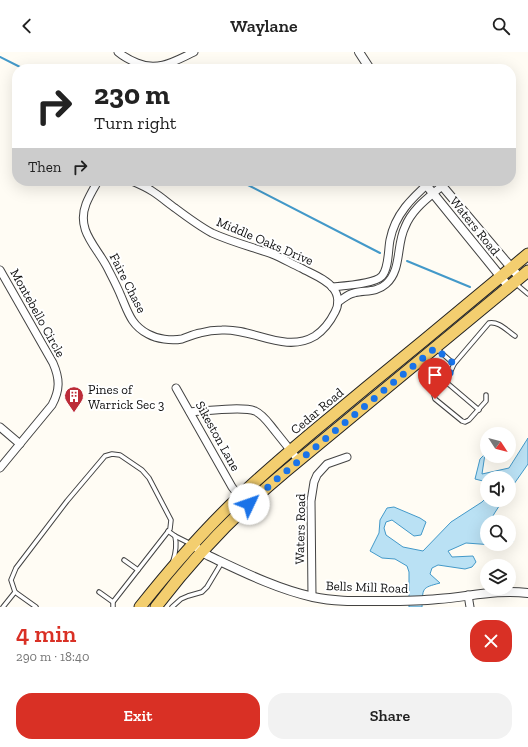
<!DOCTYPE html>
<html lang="en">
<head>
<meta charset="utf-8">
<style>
  body { margin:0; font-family:"Zilla Slab",serif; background:#f2f2f2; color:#222; height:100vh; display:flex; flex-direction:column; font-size:15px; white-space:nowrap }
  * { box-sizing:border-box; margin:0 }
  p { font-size:13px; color:#767676 }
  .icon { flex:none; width:22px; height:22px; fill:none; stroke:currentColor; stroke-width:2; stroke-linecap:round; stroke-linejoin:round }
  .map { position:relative; height:555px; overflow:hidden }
  .side { display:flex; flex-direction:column; background:#fff; flex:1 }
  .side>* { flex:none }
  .guide { position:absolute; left:12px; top:12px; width:504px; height:122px; border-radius:16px; box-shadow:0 4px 16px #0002; background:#fff; color:#222; overflow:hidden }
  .needle { width:26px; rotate:126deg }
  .controls { position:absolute; left:480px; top:375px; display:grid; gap:8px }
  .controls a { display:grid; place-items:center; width:36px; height:36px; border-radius:50%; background:#fff; box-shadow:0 4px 16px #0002; font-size:20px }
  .pin { position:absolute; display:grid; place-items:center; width:34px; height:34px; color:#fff; margin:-41px -17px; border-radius:50% 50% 50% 0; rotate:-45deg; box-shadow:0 0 4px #0007 }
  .pin .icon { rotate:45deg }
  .me { position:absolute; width:44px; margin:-22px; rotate:48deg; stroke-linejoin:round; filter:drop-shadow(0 0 3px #0008) }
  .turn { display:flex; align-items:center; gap:14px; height:84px; padding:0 16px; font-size:18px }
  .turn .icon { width:52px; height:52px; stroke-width:2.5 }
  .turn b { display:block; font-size:28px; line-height:34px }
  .then { display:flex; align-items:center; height:38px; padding:0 16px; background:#0003; gap:8px; font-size:15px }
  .round { display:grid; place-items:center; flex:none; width:42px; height:42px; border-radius:16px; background:#f2f2f2 }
  .overview { display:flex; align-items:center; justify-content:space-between; height:68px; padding:0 16px }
  h1 { font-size:24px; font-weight:600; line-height:30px; color:#d93025 }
  .cta { display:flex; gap:8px; margin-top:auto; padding:8px 16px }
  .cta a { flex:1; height:46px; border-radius:16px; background:#d93025; color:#fff; font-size:16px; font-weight:600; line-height:46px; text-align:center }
  .cta a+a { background:#f2f2f2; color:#222 }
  header { display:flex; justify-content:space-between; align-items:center; height:52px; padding:0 16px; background:#fff; font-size:18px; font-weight:600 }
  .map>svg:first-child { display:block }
  .water { fill:#bae1f4; stroke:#4399c9 }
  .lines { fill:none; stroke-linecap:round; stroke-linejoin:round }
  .stream { stroke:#4399c9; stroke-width:2 }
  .service-casing { stroke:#434343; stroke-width:5.5 }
  .minor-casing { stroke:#434343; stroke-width:9 }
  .tertiary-casing { stroke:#434343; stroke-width:10 }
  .primary-casing { stroke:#212121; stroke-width:13 }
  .service { stroke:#fff; stroke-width:3.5 }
  .minor { stroke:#fff; stroke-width:7 }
  .tertiary { stroke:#fff; stroke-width:8 }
  .primary { stroke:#f3ce6f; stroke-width:11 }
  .route { stroke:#1a73e8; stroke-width:7; stroke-dasharray:0 12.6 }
  .labels { text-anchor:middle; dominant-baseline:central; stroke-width:4; stroke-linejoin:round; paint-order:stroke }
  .street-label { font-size:13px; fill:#101010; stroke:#fff }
  .poi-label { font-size:13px; fill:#101010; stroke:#fff; text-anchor:start }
</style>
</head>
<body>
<header><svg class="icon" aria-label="back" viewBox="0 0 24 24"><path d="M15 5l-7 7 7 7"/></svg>Waylane<svg class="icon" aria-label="search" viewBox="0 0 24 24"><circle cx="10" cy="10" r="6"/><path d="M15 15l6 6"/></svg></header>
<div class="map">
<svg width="528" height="555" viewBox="0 0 528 555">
  <rect width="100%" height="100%" fill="#fffcf4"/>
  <g class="water">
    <polygon points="528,386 528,412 509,439 509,426 487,426 487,430 475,427 480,407 485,402 482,422 509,416"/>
    <path d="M487,445V448H503L494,462L491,468L492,470H487V492H509V481L512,483L513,490L507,494L466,491L448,499L452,505L473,504L476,510L472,515L465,517L438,513L432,516L430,522L440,531C421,536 423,536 422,555H409V520L407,514L395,507L382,506L370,499L379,481L380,468L387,456L394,455L420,466L426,470L421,483L414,484L392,468L386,470L384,476L386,483L403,495L423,499L451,470L482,450Z"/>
  </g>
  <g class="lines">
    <g class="stream">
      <polyline points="0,5 24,17"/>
      <polyline points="240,129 380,201"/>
      <polyline points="407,209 470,235"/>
    </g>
    <g class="service-casing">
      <g id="service">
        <polyline points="515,231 528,242"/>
        <path d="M437,297L454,312L489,271C499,269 507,279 515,284"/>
        <polyline points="454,312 446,330 434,343 435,347 462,369 465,370 469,368 486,349 486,343"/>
        <polyline points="446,330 479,358"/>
        <polyline points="168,479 175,484 191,492"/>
        <polyline points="124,508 138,518"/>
        <path d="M173,509C176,500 177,493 175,484"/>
        <polyline points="15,540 11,528 16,516 67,449 105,404 112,402 120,403 142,418 149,426 171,468 170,477 113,550 113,555"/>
        <polyline points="99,540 113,550"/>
        <polyline points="3,555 15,540 36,555"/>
        <polyline points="172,555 181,547 188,544 202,540 207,535 222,510"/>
      </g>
    </g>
    <g class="minor-casing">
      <g id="minor">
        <path d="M118,0C124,5 130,8 137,11C158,20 175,9 194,0"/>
        <path d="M98,129C94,136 89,144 86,152C76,178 96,194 107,215C112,225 117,234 121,244C128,260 131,273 148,282C157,287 171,289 182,287C188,285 194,282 200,281C207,279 214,278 222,278C253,276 285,302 315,284C324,278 330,270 335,260C339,253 339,243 333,236C326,227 312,222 301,216C292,212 282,206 272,202C252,195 232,190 212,181C199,174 187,165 175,156C168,151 160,144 152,139C146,135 139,132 132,129"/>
        <path d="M0,218L53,311C60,327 60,338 52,353L0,416"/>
        <path d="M332,235C343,234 375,232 382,224C389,216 388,198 390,188C395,162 412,146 431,129"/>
        <path d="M338,250C343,247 348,242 354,241C365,238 376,241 386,232C402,218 396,193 405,175C412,157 428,146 442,134"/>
        <polyline points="176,336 232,435 239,444"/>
        <path d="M190,360C205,359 243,354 255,359C264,363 269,372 275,379C283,389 291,399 299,409"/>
        <polyline points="0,375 20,392"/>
        <polyline points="468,543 470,555"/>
        <polyline points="312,544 311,449 314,430 317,423 327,412 347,405"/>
      </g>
    </g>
    <g class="tertiary-casing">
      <g id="tertiary">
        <polyline points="359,0 370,17"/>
        <polyline points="423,129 509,235"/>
        <polyline points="438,129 520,226"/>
        <path d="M192,492L202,500L209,504C243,520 277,537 313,545C336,550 360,549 383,549C401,549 419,549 438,547C468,545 497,537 528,541"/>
      </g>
    </g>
    <g class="primary-casing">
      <g id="primary">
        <path d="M140,555C171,516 203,479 239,445C279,406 324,371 367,335C421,291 474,247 528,202"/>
        <path d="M156,555C194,505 238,459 286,419L528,219"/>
      </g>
    </g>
    <use href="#service" class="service"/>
    <use href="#minor" class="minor"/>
    <use href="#tertiary" class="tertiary"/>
    <use href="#primary" class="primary"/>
  </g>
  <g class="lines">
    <polyline class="route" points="249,452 277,427 435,296 454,312 446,330 434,343 435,347"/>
  </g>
  <defs>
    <g id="building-pin" transform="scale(1)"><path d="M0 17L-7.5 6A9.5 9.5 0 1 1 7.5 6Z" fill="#bc2c38" stroke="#fff"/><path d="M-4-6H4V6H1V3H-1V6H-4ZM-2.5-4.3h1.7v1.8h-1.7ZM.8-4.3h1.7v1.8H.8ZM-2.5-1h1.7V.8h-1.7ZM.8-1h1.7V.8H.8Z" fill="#fff"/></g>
  </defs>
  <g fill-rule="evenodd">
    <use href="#building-pin" x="74" y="344"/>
  </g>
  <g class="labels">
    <g class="street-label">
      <text transform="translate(475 174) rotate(51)">Waters Road</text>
      <text transform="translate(265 189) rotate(23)">Middle Oaks Drive</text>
      <text transform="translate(128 231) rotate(63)">Faire Chase</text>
      <text transform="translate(38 261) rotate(61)">Montebello Circle</text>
      <text transform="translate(317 359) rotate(-40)">Cedar Road</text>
      <text transform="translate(218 384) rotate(61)">Sikeston Lane</text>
      <text transform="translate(300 477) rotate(-89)">Waters Road</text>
      <text transform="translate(367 535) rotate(2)">Bells Mill Road</text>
    </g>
    <g class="poi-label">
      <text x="88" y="337">Pines of<tspan x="88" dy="15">Warrick Sec 3</tspan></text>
    </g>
  </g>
</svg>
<div class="controls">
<a><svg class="needle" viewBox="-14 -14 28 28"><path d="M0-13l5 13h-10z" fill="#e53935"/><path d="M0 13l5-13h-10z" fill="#767676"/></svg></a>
<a><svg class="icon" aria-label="sound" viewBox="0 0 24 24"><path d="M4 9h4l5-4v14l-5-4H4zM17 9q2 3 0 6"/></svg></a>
<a><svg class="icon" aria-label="search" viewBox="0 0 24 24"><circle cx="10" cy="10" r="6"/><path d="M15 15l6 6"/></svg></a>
<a><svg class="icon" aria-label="layers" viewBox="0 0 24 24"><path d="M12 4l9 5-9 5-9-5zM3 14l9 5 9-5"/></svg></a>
</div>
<div class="pin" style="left:435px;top:347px;background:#d93025"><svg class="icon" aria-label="arrive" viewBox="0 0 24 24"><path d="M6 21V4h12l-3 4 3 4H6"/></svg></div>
<svg class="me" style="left:249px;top:452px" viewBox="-20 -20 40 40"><circle r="19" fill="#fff"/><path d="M0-13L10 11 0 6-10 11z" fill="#1a73e8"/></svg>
<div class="guide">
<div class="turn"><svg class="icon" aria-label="right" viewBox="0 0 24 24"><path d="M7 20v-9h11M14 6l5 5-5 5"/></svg><div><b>230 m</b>Turn right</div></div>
<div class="then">Then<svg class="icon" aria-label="right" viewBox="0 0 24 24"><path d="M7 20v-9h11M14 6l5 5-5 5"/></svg></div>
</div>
</div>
<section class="side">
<div class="overview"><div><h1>4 min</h1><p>290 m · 18:40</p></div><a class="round" style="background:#d93025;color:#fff"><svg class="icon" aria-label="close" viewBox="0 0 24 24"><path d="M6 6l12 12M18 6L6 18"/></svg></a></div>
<div class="cta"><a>Exit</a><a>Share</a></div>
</section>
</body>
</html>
